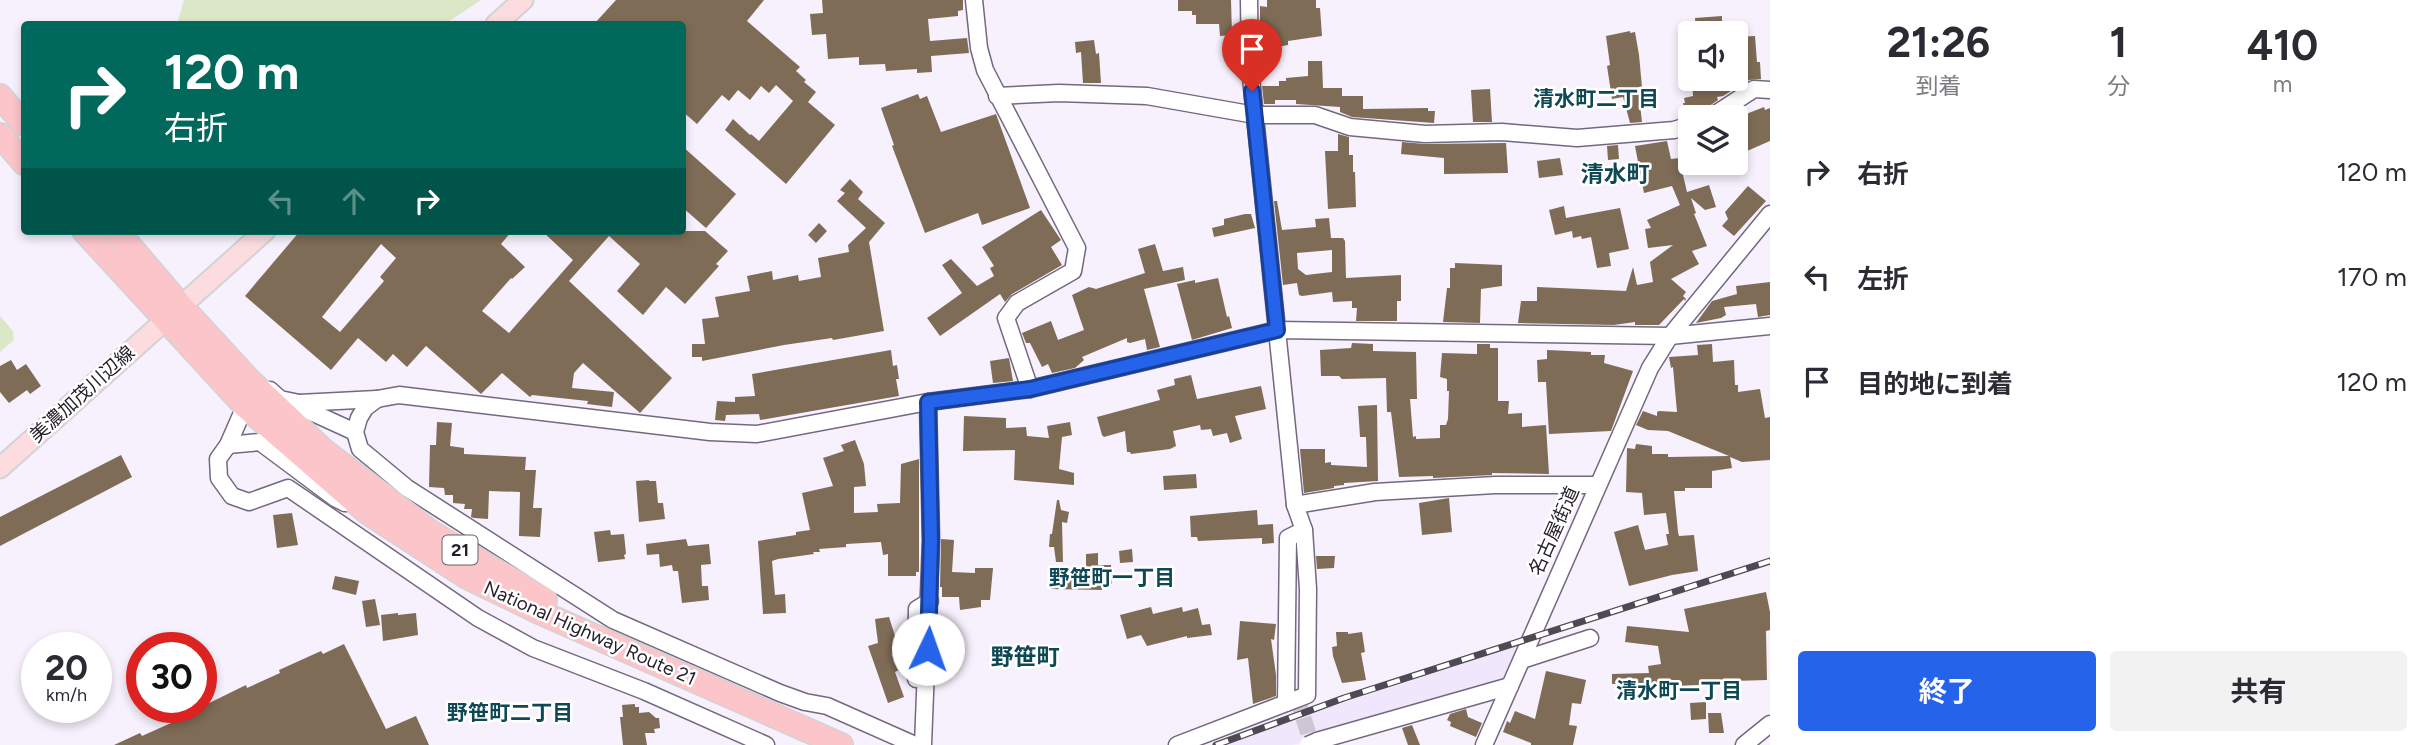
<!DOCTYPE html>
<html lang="ja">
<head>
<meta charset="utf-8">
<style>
  body { margin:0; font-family:Figtree,"Noto Sans JP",sans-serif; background:#f2f2f3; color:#2b2b33; height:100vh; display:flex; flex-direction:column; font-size:26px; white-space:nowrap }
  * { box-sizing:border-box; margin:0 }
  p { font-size:23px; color:#7c7c81 }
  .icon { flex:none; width:38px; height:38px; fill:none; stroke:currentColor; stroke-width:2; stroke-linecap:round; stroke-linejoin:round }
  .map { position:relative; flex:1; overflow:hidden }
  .panel { display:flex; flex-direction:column; background:#fff; width:665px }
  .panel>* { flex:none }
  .banner { position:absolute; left:21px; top:21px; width:665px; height:214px; border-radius:7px; box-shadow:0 4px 10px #0003; background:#00695c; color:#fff; overflow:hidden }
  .fabs { position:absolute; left:1678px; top:21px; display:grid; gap:14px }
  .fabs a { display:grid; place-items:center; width:70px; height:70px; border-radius:7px; background:#fff; box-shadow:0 4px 10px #0003; font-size:35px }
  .speed { position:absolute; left:21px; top:632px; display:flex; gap:14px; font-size:35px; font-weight:700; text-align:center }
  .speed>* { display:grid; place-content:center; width:91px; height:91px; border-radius:50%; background:#fff; box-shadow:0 4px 10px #0003; line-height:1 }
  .speed small { font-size:18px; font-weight:400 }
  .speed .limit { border:10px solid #d22; background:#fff; color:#111 }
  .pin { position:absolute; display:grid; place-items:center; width:60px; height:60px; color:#fff; margin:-72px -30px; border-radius:50% 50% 50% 0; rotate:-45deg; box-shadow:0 0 7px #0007 }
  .pin .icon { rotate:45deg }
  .me { position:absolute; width:77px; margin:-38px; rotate:3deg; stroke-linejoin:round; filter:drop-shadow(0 0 5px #0008) }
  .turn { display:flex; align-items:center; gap:24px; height:147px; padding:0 28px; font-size:32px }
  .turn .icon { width:91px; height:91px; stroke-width:2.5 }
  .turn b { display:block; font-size:49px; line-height:60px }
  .lanes { display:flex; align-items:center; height:66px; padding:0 28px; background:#0003; justify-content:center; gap:35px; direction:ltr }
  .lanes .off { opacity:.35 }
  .eta { display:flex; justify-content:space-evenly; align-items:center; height:119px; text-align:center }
  .eta b { font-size:42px; font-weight:700; line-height:49px }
  .action { display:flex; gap:14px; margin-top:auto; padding:14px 28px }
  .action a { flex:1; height:80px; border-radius:7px; background:#2563eb; color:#fff; font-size:28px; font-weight:700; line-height:80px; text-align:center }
  .action a+a { background:#f2f2f3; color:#2b2b33 }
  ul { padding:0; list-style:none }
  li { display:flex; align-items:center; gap:21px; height:105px; padding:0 28px }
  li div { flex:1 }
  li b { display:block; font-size:26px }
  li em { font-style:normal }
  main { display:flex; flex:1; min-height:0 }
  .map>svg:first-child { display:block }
  .built { fill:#f1e7fc }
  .green { fill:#dce7c7 }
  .building { fill:#7f6c56; fill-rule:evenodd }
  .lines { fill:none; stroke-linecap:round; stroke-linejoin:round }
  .minor-tunnel { stroke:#ccc7d3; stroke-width:16; stroke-dasharray:16 8; stroke-linecap:butt }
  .minor-casing { stroke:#746881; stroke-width:19 }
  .major-casing { stroke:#d3d2d4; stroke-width:23 }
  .highway-casing { stroke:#d3d2d4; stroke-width:26 }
  .minor { stroke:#fff; stroke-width:16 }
  .major { stroke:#fddcdf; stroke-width:19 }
  .highway { stroke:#fbc5ca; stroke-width:23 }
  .rail-casing { stroke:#4e4953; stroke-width:7 }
  .rail { stroke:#fff; stroke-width:4.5; stroke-dasharray:13; stroke-linecap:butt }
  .minor-bridge-casing { stroke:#746881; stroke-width:19; stroke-linecap:butt }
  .minor-bridge { stroke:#fff; stroke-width:16 }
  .route-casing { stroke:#184099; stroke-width:18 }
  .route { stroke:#2563eb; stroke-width:12 }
  .labels { text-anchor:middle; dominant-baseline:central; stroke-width:5; stroke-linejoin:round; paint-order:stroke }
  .shield { fill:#fff; stroke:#666269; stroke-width:2 }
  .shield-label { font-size:18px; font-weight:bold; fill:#241f29 }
  .street-label { font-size:19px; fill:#241f29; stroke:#fff }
  .neighbourhood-label { font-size:21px; font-weight:bold; fill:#0f4855; stroke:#fff }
  .quarter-label { font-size:23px; font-weight:bold; fill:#0f4855; stroke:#fff }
</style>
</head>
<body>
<main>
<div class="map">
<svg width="1770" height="745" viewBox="0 0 1770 745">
  <rect width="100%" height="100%" fill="#f6f1fd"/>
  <polygon class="built" points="1522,645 1507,680 1339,729 1293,745 1223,745 1346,702"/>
  <g class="green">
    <polygon points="184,0 481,0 445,24 177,24"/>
    <polygon points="0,316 13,331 14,340 0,352"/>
  </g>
  <g class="building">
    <polygon points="616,0 764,0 747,21 800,67 796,71 806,80 804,82 816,92 808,102 835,125 786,184 725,130 733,119 750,135 751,134 759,141 793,101 776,85 769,93 761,86 750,100 738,90 729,101 722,95 697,124 682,111 682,24 594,24"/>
    <polygon points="822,0 963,0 963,10 958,11 958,16 928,19 930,41 967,38 969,53 931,56 932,72 917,73 917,69 886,71 885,64 859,65 859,57 828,59 826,34 812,35 810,14 823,13"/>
    <polygon points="1178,0 1231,0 1232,35 1220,36 1219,24 1196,24 1196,15 1192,15 1192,11 1178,11"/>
    <polygon points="1267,0 1316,0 1316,8 1320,8 1322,36 1288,41 1288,45 1260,50 1260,6 1267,7"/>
    <polygon points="1722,16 1722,32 1696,33 1695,18"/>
    <polygon points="1630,31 1630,33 1635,32 1639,55 1642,87 1638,87 1642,122 1630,123 1623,97 1612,99 1607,66 1610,65 1606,36"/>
    <polygon points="1755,36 1757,62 1760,62 1761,79 1749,80 1723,96 1717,97 1718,100 1705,109 1701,116 1685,115 1683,103 1685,103 1684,98 1693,96 1692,79 1736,79 1736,37"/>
    <polygon points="1094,40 1096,54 1099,53 1101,83 1083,83 1081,52 1076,53 1075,42"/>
    <polygon points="1308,61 1322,61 1323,88 1342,88 1342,96 1363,96 1363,109 1428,108 1428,111 1435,111 1434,123 1352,117 1340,112 1340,107 1296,104 1296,100 1275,100 1275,104 1264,104 1262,86 1279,86 1279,81 1286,81 1286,78 1308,76"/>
    <polygon points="1490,89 1492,122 1473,122 1471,90"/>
    <polygon points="918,94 920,99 927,96 941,132 996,114 1030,208 982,225 978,213 925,233 892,146 894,145 881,108"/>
    <polygon points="1764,107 1765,110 1770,108 1770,141 1747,151 1738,129 1736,130 1736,118"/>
    <polygon points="1338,134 1349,137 1349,155 1353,155 1353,172 1355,172 1356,207 1328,209 1325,151 1338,151"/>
    <polygon points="1667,141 1671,159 1679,158 1687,192 1709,185 1716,207 1705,210 1691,198 1696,213 1694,214 1707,246 1692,251 1699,264 1671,279 1686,292 1683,296 1686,299 1685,301 1684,299 1659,325 1635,325 1635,322 1614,325 1518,323 1521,301 1537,301 1537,287 1626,291 1633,267 1637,285 1653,282 1650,262 1673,245 1648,248 1645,229 1651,228 1647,220 1680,205 1672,186 1644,193 1635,146"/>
    <polygon points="1402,142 1425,144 1506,143 1508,173 1444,174 1444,158 1401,154"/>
    <polygon points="1618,145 1619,159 1608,160 1607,146"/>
    <polygon points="682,146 736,194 706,228 682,207"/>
    <polygon points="1560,158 1563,175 1539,178 1537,161"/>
    <polygon points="850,179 863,192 858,199 885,223 869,242 884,331 833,340 832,338 784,345 702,361 702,357 692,357 692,344 705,344 702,319 719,317 715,297 750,291 747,276 772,271 773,280 798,275 799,281 821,277 818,258 849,252 848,245 866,228 837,201 845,193 840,190"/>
    <polygon points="1748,186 1766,201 1734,236 1722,226 1728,219 1725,212"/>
    <path d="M1274,201H1277L1282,230L1316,227L1315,219L1329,218L1331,238H1343L1345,241L1346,278L1401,275V301H1397V321H1356L1357,308H1352V301L1333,302L1332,292L1302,296L1299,295L1297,283L1283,285ZM1332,250V272L1306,275L1298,269L1297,253Z"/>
    <polygon points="1564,206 1566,218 1620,208 1629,249 1609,253 1611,266 1597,268 1591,237 1582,239 1581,236 1573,238 1572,231 1555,235 1549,210"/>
    <polygon points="1041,210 1061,240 1051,247 1062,265 1012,294 1005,302 1000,294 940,336 927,318 962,293 942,265 951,259 977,286 994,276 990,268 994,266 982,247"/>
    <polygon points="1245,214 1251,214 1255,228 1214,237 1212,228 1224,225 1224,219"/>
    <polygon points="819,223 827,231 816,243 808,235"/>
    <path d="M300,231H512L501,244L525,267L512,279L511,278L482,311L509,333L573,260L542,231H705L728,251L716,264L719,266L685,304L666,287L643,315L617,291L640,264L609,236L569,281L672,378L640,413L583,363L574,373L572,388L614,392L612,407L587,404L588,401L532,395L530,397L502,373L481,394L426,346L407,367L393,354L386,362L358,338L331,370L245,296ZM381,244L396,258L380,277L384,281L340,332L322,317Z"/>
    <polygon points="1155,244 1163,271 1183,267 1185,280 1144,289 1160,347 1147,350 1145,339 1130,343 1127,342 1127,338 1082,357 1084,360 1075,368 1052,373 1048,364 1042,367 1030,343 1026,343 1022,333 1051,321 1058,340 1084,330 1072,295 1089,287 1096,289 1145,273 1138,249"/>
    <polygon points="1455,263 1502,265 1502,286 1481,289 1480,323 1443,322 1447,288 1450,288 1450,268 1455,268"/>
    <polygon points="1218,278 1227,317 1229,316 1232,328 1192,340 1177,284 1195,280 1195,283"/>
    <polygon points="1770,282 1770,315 1758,317 1756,304 1724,307 1726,315 1721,318 1696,323 1712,301 1737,294 1736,286"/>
    <polygon points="1352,343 1373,344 1373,351 1416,352 1417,399 1410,399 1413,437 1416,436 1416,439 1440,438 1440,425 1446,425 1448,419 1449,391 1447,391 1447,379 1440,377 1442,353 1477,354 1477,344 1490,344 1490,348 1498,348 1498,401 1509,401 1508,414 1522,413 1522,427 1546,425 1549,474 1492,473 1492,475 1433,478 1433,476 1399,477 1391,412 1387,412 1386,378 1342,379 1339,376 1321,376 1320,350 1351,348"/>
    <polygon points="1712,344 1713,362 1734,360 1735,385 1738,385 1738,392 1760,389 1765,418 1770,417 1770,460 1742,462 1730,457 1732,468 1712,471 1712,488 1685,488 1685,491 1674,491 1678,532 1679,536 1694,535 1698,571 1672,575 1629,586 1614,532 1638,525 1645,550 1668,545 1666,534 1669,534 1666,513 1644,515 1642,493 1626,492 1627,448 1635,449 1636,444 1652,446 1652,454 1668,454 1668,457 1729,456 1668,431 1648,430 1636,425 1643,411 1657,416 1657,412 1659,411 1677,412 1673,367 1671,368 1669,357 1698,355 1697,345"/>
    <polygon points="891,350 893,366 897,365 899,379 896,379 899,396 760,420 759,414 726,415 725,421 715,420 717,401 735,402 735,397 755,396 752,374"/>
    <polygon points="1547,350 1591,352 1591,355 1605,355 1604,363 1633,371 1611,431 1549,434 1546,382 1538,382 1537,360 1547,359"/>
    <polygon points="1009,358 1013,381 993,383 990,361"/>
    <polygon points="11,360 17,370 26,364 41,386 30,394 27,390 9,403 0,392 0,366"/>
    <polygon points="1191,375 1197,399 1261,386 1266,409 1235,416 1242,439 1230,443 1227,433 1213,436 1211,429 1201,430 1200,425 1173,431 1176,446 1170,449 1131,454 1130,452 1127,452 1125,431 1104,437 1102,435 1097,417 1160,400 1157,390 1175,385 1174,379"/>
    <polygon points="1377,405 1378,481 1344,483 1344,485 1334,486 1334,488 1304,493 1300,449 1325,449 1325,463 1331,462 1331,465 1367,467 1366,437 1360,437 1358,406"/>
    <polygon points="964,416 1006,418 1006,428 1026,427 1027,436 1049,438 1047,426 1070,422 1072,435 1062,437 1059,469 1074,473 1074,485 1014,480 1015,450 963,451"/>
    <polygon points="437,422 452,423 450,446 464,448 464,454 526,457 525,470 536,470 533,508 542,508 540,537 519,536 520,492 489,491 488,519 474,518 471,517 472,509 464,509 465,504 453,503 453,495 445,495 444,488 429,487 430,445 436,445"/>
    <polygon points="855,440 864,464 866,486 854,487 854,513 878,512 877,504 900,503 901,464 919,459 919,572 916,572 916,576 888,576 888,554 883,555 881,542 846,544 846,547 819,549 820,552 813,552 814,554 778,559 772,561 775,595 785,594 786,613 763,614 758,541 796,535 796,532 810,530 802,493 833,486 823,458 844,451 841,445"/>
    <polygon points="121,455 132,477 0,546 0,517"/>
    <polygon points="1196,474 1197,488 1164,490 1163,476"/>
    <polygon points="649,480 649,481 656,481 658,503 663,503 665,519 639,522 636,481"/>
    <polygon points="1449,498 1452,532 1422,535 1419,503"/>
    <polygon points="1057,500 1059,500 1061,510 1069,512 1067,523 1062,522 1063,562 1056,562 1054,547 1049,547 1050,534 1052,534"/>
    <polygon points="1257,510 1258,525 1273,524 1274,543 1262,544 1262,538 1198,541 1197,537 1191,537 1190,516"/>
    <polygon points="292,513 298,545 277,548 273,515"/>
    <polygon points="610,530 611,535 624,534 626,554 624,555 625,559 598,562 594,532"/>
    <polygon points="686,539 688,546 709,544 711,564 701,565 702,586 708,586 709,600 682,603 678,571 673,571 672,565 660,567 659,554 647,555 646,544"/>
    <polygon points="941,539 954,540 952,572 975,573 975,568 993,568 990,600 981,600 981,607 960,610 959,597 942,597 942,587 940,587"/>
    <polygon points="1132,549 1133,562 1120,563 1119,551"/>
    <polygon points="1098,553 1098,565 1111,565 1112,584 1102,584 1102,590 1051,589 1051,569 1086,569 1086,554"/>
    <polygon points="1316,556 1335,556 1334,568 1317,569"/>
    <polygon points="335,576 359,581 356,595 332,589"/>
    <polygon points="1766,592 1770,612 1770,630 1766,631 1767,680 1699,682 1699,685 1682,686 1682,682 1646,688 1634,688 1634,683 1612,684 1612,674 1649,673 1648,666 1661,664 1658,646 1625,642 1627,626 1689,632 1684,609"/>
    <polygon points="375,599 380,625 366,627 362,601"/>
    <polygon points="1151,607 1153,614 1182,607 1183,612 1198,608 1202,625 1210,624 1212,635 1187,638 1187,636 1147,646 1141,635 1127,639 1120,615"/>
    <polygon points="398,613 398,615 416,613 418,635 383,641 381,615"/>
    <polygon points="889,617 905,667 895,672 904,697 888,703 868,646 878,643 875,619"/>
    <polygon points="1240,621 1276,624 1274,640 1271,639 1276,675 1276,696 1253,704 1248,658 1237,660"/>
    <polygon points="1336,632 1348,632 1348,634 1362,632 1365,652 1361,653 1366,680 1342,683 1333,656 1332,647 1337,646"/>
    <polygon points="344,644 386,729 416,716 429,745 114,745 140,733 142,736 180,719 175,710 182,707 201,707 246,685 247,688 280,673 279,670 321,651 323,654"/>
    <polygon points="1546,671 1586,680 1581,704 1572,703 1569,725 1577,726 1573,745 1531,745 1531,743 1503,732 1507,721 1510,723 1515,711 1535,719"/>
    <polygon points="1706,702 1706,719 1691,720 1690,703"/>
    <polygon points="635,704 635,707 639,707 639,713 649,712 656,718 659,718 660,728 654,729 655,733 645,733 647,745 623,745 620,717 623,717 622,705"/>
    <polygon points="1466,709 1468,717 1482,723 1476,737 1450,726 1451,722 1447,720 1450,714"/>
    <polygon points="1708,713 1721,713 1724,733 1709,733"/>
    <polygon points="1412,725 1420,745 1408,745 1402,728"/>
  </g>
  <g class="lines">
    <polyline class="minor-tunnel" points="1296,695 1312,745"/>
    <g class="minor-casing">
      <g id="minor">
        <polyline points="974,0 979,48 985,70 1077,248 1073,271 1017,303 1006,318 1030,389"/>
        <polyline points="997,96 1059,93 1147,96 1255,115 1315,115 1350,127 1425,134 1502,132 1577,138 1674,130 1690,125"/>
        <polyline points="1711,117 1754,89 1770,90"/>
        <polyline points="270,390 280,399 299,403 377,399 399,395 710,432 757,434 928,402 1030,389 1277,330 1670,336 1770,326"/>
        <polyline points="377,399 365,408 359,418 355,432 360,449 407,488 613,620 780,693 805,702 827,706 915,745"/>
        <polyline points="299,403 309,411 355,432"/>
        <polyline points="245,406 228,445 218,459 219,478 232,496 249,502 288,488 478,618 533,648 644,691 766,745"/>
        <polyline points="228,445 260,442 335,498 345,503"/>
        <polyline points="1295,505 1375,492 1495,485 1597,485"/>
        <polyline points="1522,660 1590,638"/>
        <polyline points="916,679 917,609 930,601"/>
        <polyline points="1286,703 1288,538 1304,530"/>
        <polyline points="1317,741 1510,686"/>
        <polyline points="923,745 931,540 928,402"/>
        <polyline points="1177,745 1307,695 1308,589 1304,530 1295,505 1250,68 1249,0"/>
        <polyline points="1484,745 1650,368 1670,336 1770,214"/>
        <polyline points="1744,745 1770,724"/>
      </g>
    </g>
    <g class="major-casing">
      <g id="major">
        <polyline points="496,24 523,0"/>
        <polyline points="0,468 265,231"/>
      </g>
    </g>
    <g class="highway-casing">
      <g id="highway">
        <polyline points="0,96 24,124"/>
        <polyline points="0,135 24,163"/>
        <polyline points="84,231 245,406 367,512 467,577 537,611 841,745"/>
        <polyline points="117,231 181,306 249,380 323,450 432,533 545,600"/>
      </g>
    </g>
    <use href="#minor" class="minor"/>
    <use href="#major" class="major"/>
    <use href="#highway" class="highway"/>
    <g class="rail-casing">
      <polyline id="rail" points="1216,745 1344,698 1770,561"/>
    </g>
    <use href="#rail" class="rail"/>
    <g class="minor-bridge-casing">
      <polyline id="minor-bridge" points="1308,745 1317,741"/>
    </g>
    <use href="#minor-bridge" class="minor-bridge"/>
  </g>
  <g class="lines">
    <g class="route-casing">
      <polyline id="route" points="928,649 931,540 928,402 1030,389 1277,330 1252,91"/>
    </g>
    <use href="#route" class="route"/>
  </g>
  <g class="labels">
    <rect class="shield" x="442.5" y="535.5" width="35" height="29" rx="5"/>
    <g class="shield-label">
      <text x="460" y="550">21</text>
    </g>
    <g class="street-label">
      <text transform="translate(82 394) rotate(-42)">美濃加茂川辺線</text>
      <text transform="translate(1554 531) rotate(-66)">名古屋街道</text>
      <text transform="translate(590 633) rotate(24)">National Highway Route 21</text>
    </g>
    <g class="neighbourhood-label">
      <text x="1596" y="98">清水町二丁目</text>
      <text x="1112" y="577">野笹町一丁目</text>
      <text x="1679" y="690">清水町一丁目</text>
      <text x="510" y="712">野笹町二丁目</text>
    </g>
    <g class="quarter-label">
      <text x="1615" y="174">清水町</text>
      <text x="1025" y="657">野笹町</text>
    </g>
  </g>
</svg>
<div class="fabs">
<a><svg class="icon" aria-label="sound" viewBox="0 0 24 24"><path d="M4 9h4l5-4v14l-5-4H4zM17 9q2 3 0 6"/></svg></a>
<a><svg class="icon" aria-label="layers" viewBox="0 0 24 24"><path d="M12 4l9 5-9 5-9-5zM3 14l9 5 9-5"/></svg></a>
</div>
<div class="speed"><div>20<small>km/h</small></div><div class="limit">30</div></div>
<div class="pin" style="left:1252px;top:91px;background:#d93025"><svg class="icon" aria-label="arrive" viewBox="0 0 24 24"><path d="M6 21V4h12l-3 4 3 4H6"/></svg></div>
<svg class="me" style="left:928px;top:649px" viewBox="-20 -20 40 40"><circle r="19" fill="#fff"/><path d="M0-13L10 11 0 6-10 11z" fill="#2563eb"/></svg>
<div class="banner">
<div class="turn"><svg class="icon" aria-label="right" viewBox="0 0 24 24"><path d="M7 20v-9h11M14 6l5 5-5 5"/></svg><div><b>120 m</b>右折</div></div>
<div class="lanes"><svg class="icon off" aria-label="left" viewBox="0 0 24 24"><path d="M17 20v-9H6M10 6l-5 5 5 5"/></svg><svg class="icon off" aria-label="ahead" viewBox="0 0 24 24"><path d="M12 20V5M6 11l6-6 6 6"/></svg><svg class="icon" aria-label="right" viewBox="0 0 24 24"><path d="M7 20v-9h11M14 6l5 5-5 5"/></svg></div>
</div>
</div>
<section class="panel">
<div class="eta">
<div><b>21:26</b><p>到着</p></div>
<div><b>1</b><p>分</p></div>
<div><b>410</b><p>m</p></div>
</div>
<ul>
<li><svg class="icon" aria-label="right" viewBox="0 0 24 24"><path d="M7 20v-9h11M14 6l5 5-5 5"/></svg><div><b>右折</b></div><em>120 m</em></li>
<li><svg class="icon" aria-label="left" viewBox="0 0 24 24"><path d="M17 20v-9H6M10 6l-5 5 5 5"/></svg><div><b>左折</b></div><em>170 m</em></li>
<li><svg class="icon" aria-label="arrive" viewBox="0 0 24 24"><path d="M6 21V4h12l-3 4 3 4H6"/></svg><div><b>目的地に到着</b></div><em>120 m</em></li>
</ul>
<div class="action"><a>終了</a><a>共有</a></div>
</section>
</main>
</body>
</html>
